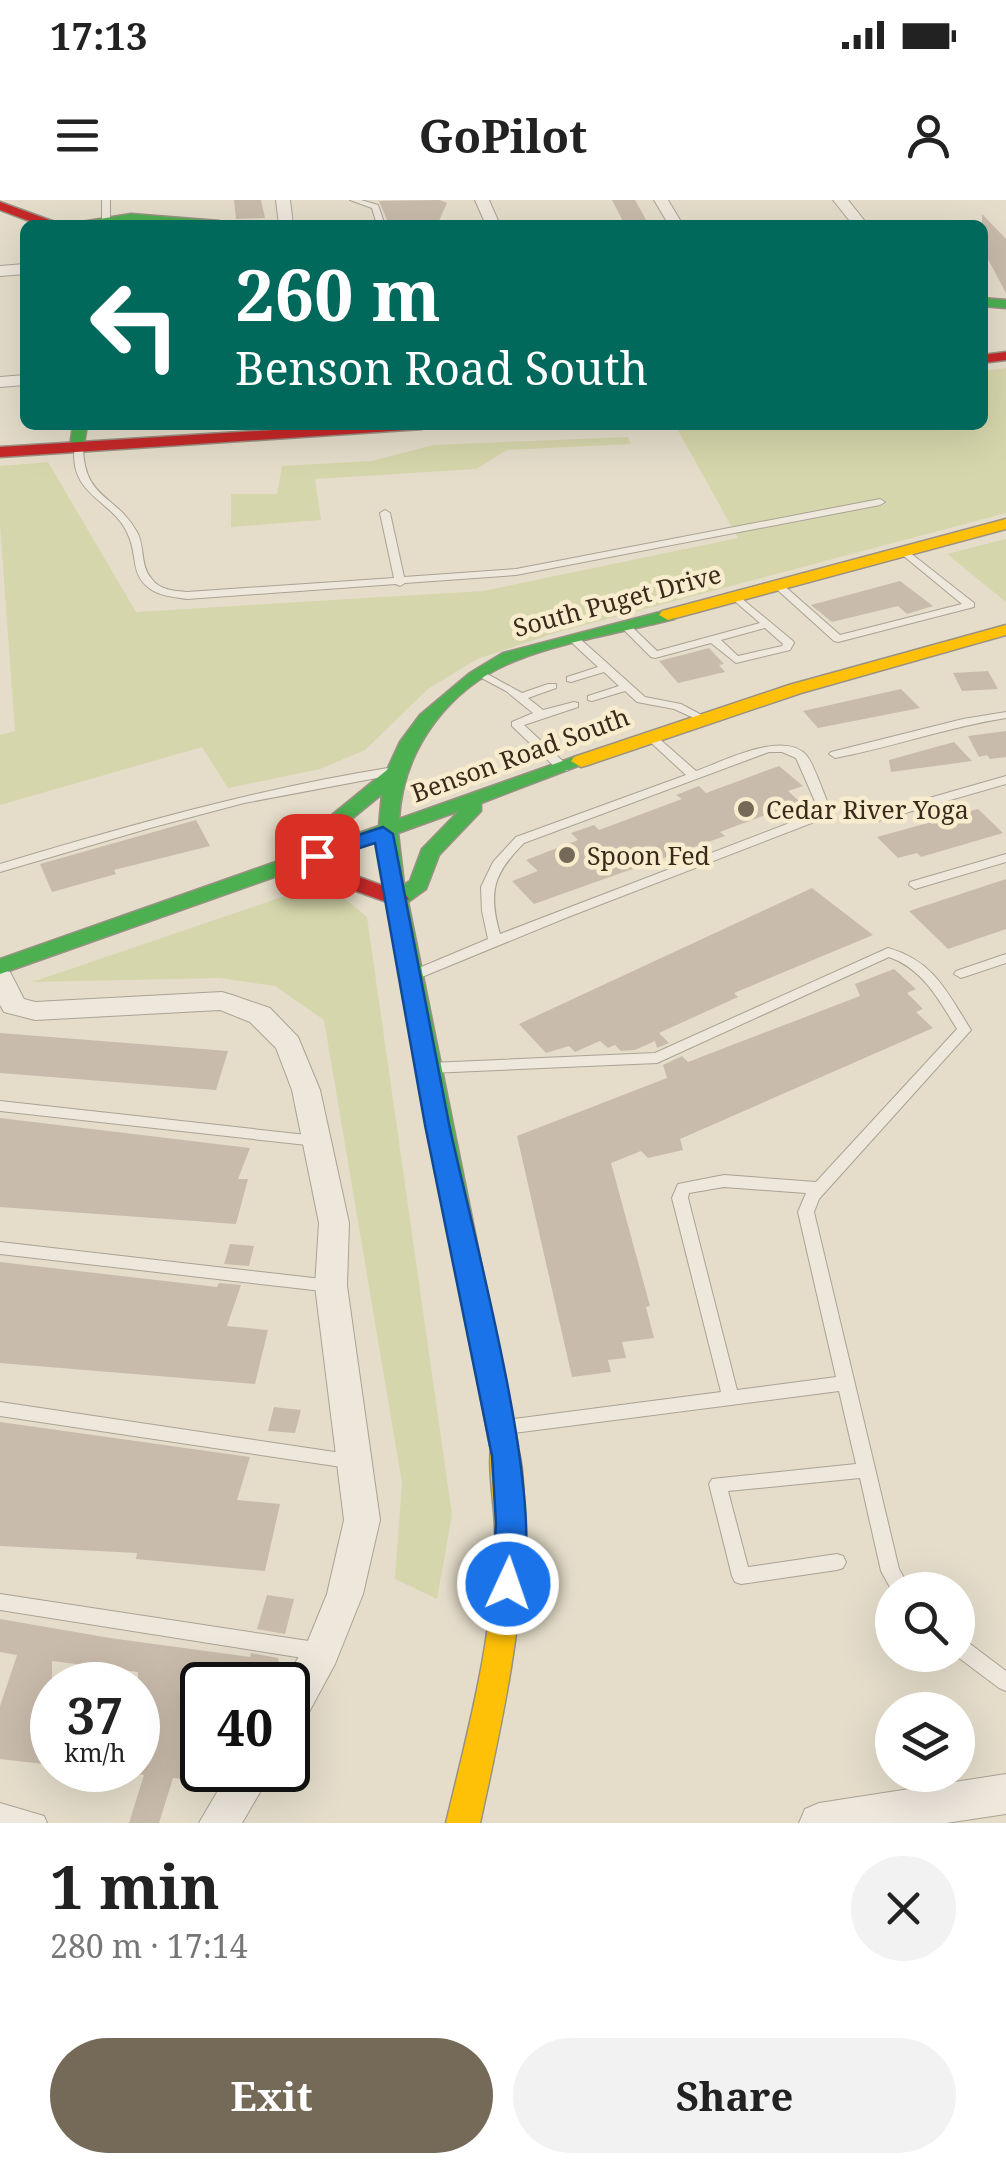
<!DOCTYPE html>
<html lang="en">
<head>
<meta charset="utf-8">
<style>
  body { margin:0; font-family:"Noto Serif",serif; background:#f2f2f2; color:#222; height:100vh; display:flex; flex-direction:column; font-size:38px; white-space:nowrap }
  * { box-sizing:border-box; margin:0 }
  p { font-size:32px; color:#767676 }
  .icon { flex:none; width:55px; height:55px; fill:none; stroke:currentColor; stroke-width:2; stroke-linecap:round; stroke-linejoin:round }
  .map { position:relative; height:1623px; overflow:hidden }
  .side { display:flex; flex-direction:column; background:#fff; flex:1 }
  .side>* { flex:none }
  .hud { position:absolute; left:20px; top:20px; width:968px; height:210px; border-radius:15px; box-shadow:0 10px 40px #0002; background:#00695c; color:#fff; overflow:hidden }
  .buttons { position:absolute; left:875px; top:1372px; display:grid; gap:20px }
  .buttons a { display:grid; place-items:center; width:100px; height:100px; border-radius:50%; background:#fff; box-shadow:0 10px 40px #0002; font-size:50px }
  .speed { position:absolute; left:30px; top:1462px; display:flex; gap:20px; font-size:50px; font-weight:700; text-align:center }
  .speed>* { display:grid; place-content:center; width:130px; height:130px; border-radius:50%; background:#fff; box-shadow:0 10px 40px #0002; line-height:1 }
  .speed small { font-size:25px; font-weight:400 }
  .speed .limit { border:5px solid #111; border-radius:15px; background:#fff; color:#111 }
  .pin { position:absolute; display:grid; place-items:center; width:85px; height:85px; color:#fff; margin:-42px; border-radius:20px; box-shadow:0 5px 15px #0006 }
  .me { position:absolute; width:110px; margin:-55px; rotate:3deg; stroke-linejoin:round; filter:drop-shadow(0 0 8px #0008) }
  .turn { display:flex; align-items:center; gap:35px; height:210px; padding:0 50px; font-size:45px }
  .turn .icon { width:130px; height:130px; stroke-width:2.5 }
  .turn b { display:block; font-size:70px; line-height:85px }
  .round { display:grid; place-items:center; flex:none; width:105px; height:105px; border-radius:52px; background:#f2f2f2 }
  .head { display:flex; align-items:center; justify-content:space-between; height:170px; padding:0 50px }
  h1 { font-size:60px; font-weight:700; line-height:75px }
  .action { display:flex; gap:20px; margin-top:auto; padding:20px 50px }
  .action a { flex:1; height:115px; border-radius:60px; background:#756958; color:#fff; font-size:40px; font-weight:700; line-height:115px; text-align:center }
  .action a+a { background:#f2f2f2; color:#222 }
  .status { display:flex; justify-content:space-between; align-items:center; height:70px; padding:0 50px; background:#fff; direction:ltr }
  .status svg { height:28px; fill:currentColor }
  header { display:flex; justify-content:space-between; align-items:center; height:130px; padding:0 50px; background:#fff; font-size:45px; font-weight:700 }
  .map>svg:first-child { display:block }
  .green { fill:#d5d6ab }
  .building { fill:#c9bbab }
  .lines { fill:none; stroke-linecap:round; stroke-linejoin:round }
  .lane-casing { stroke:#aaa294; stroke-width:2 }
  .street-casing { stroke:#aaa294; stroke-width:2 }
  .fast-casing { stroke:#999184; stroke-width:3 }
  .slow-casing { stroke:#999184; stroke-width:3 }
  .jam-casing { stroke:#999184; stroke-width:3 }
  .lane { fill:#ede7dc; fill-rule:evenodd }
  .street { fill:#ede7dc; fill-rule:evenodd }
  .fast { fill:#4caf50; fill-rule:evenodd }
  .slow { fill:#ffc107; fill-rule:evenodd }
  .jam { fill:#c62828; fill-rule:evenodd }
  .route { fill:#1a73e8; stroke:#114b97; stroke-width:2.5 }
  .poi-dot { fill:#756958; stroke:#f8ecce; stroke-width:4 }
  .labels { text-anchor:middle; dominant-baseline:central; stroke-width:9; stroke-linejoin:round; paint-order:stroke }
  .street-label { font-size:25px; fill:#392a1b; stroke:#f8ecce }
  .poi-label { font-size:25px; fill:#392a1b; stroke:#f8ecce; text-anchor:start }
</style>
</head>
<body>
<div class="status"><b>17:13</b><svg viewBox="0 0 49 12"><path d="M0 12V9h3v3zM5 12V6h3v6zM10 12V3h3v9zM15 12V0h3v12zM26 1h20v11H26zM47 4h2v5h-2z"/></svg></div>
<header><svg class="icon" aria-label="menu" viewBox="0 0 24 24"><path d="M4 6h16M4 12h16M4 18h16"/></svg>GoPilot<svg class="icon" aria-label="person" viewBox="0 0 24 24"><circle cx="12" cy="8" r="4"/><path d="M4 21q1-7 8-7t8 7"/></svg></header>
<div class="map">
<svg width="1006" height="1623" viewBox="0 0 1006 1623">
  <rect width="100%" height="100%" fill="#e5ddca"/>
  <g class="green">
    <polygon points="1006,168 1006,313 558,432 477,459 428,489 365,550 320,569 228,588 202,547 0,605 0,535 15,531 0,325 0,266 48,262 136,412 483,391 738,338 675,225 982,225 983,171"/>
    <polygon points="628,237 631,244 507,250 476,269 315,279 321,320 231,327 231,294 277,294 282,266 372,261 433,245"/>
    <polygon points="1006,339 1006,402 947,354"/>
    <polygon points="338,693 367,717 452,1315 437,1399 395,1379 402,1283 324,820 275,786 220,778 32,782 291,694"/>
  </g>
  <g class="building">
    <polygon points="234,0 261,0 265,18 236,19"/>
    <polygon points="440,0 447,3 438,23 387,20 379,1"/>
    <polygon points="612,0 635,0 649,25 625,25"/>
    <polygon points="982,14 1006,39 1006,93 982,48"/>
    <polygon points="900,381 933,406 907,414 898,406 832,422 811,405"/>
    <polygon points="709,448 724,464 719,465 725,472 678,483 659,461"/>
    <polygon points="988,471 998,489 962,491 953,473"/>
    <polygon points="901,489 920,508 818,528 803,511"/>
    <polygon points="1006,531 1006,557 990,559 987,555 979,557 968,536"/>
    <polygon points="954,542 972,561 891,572 889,560"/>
    <polygon points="779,566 803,586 788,591 800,602 720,632 725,636 534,704 512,681 538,671 526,660 578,640 571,633 594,625 599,630 682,599 676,595 699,586 706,593"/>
    <polygon points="978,609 1003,633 921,657 917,653 898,658 877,637"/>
    <polygon points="196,620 210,646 114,670 116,674 52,692 40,664"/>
    <polygon points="1006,679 1006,729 948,749 909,711"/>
    <polygon points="812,688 873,735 734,793 738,797 659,833 669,843 657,848 655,841 635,850 621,851 615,845 608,848 600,841 575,852 569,846 546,853 519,824"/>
    <polygon points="894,769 916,789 907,793 923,809 916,812 933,828 680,939 683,950 648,958 641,951 611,963 650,1106 646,1107 654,1138 622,1142 626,1158 608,1160 611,1172 572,1177 517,936 667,878 663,865 682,856 688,862 860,796 855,784"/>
    <polygon points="0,833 228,851 216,890 0,873"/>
    <polygon points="0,918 250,948 238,979 248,979 236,1024 0,1007"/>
    <polygon points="230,1044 254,1046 249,1066 224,1064"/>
    <polygon points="0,1062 217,1087 219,1083 241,1085 227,1126 268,1130 255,1184 0,1163"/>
    <polygon points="274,1207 301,1210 295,1233 268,1231"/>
    <polygon points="0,1222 250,1257 237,1300 280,1304 265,1371 136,1359 137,1353 0,1346"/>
    <polygon points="267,1395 294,1399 285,1434 257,1429"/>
    <polygon points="0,1419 110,1438 250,1457 251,1453 278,1458 279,1462 273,1485 202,1485 202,1581 173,1578 159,1623 129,1623 144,1575 138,1574 138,1472 52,1461 52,1565 0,1559 0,1506 17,1455 0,1452"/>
  </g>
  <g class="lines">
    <g class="lane-casing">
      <g id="lane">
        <polygon points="102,0 110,0 110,20 106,22 102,20"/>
        <polygon points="350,0 361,0 378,5 385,25 377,25 372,8"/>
        <path d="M75,245L83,247C84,300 116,294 137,332C145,346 140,365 151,378C159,390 174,391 187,392L394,378L380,313L385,310L390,313L404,377L516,369L880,299L885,302L880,305L516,375L405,383L400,386L396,384L187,399C174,397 159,396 149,388C131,375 137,355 129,337C115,299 67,297 75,245Z"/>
        <polygon points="904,348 974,403 974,407 838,442 834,441 772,385 773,383 781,383 840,435 962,404 900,353 899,351"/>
        <path d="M735,393L793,441L794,443L790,450L736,463L711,443L655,458L651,457L619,425L624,422L628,423L657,451L760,423L731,398L730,396ZM765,428L783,444L782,446L738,456L721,440Z"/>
        <polygon points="574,436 578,437 645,497 681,504 709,519 703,522 674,509 637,502 625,491 592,501 588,500 588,496 619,486 604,472 571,482 567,481 567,477 598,467 570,441 569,439"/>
        <polygon points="480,470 522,493 548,484 556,484 556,488 528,498 543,510 574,502 578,503 578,507 524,525 567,565 569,568 567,571 559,571 512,526 512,522 533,513 506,491 476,475 476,471"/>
        <path d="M1006,512V518C948,527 893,547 835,558L829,554L831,552L963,519Z"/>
        <path d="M651,534L655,535L696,571C722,562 784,529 807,556C814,565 824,594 829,606L822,619L568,717L417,779H407L405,776L407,773L488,739L482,711L481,687L493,662L516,637L686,575L647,539V535ZM769,552H782L796,558L817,606L813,614L500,734C488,692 493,674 524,643Z"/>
        <path d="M394,567L398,568L400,571L398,574L244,603L150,628L0,672V664C130,625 260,588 394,567Z"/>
        <polygon points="1006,576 1006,584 874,622 868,618 870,615"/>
        <polygon points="1006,654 1006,662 915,689 909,685 910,682"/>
        <path d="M888,748C934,761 947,792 971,830L819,999L814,1012L899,1369L911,1390L892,1391L881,1371L860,1278L728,1291L748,1367L837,1354L843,1356L846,1362L843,1368L837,1370L741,1384L735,1382L732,1376L709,1284L712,1279L856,1264L839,1191L506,1234L500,1232L497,1227L500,1222L506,1220L721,1192L672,998L678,984L724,975L816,982L957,829C939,800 923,769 889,757L657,863L430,873L423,868L430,863L655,853ZM724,987L806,993L798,1012L836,1177L737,1190L688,998L689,993Z"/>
        <polygon points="1006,754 1006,763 961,778 954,774 956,771"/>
        <polygon points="0,901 316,936 321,937 323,941 321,945 316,946 0,911"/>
        <polygon points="0,1042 331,1080 337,1082 339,1086 337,1090 331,1092 0,1054"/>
        <polygon points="0,1202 355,1255 361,1257 364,1262 361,1267 355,1269 0,1216"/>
        <polygon points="0,1394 322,1443 329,1446 331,1452 329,1458 322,1461 0,1410"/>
        <polygon points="958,1437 965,1440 1006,1471 1006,1491 999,1488 955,1455 958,1455"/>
        <polygon points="0,1603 44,1616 47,1623 0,1623"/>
      </g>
    </g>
    <g class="street-casing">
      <g id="street">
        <polygon points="276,0 290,0 293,25 279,25"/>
        <polygon points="475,0 489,0 500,25 486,25"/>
        <polygon points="654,0 668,0 683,25 669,25"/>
        <polygon points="833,0 848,0 868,25 853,25"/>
        <polygon points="25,64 25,74 0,76 0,66"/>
        <polygon points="25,175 25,185 0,187 0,177"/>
        <polygon points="0,769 10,772 24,799 35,802 222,792 232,795 270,808 298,837 320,890 349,1023 347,1086 380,1320 363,1394 335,1464 302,1525 288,1530 288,1485 282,1485 307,1443 327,1394 344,1320 315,1086 319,1023 292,890 276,848 250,822 220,810 35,820 4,812 0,805"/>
        <polygon points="230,1570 273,1570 242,1623 199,1623"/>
        <polygon points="1006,1574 1006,1614 946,1623 799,1623 805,1609 819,1603"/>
      </g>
    </g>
    <g class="fast-casing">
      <g id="fast">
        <polygon points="131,14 219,21 225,25 131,22 63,25"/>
        <polygon points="982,98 1006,100 1006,108 982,106"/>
        <polygon points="73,225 87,225 83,250 70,247"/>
        <path d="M668,410L677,415L674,419C623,432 566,441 517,460C450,486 403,548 399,619L574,557L581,555L591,561L481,603V611L439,655L426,689L408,702L518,1246L514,1254L504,1258L494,1254L490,1246L381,671L379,640L0,774V759L287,658L288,651L387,570L400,542L420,515L470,473L503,453ZM382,594L379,626L316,648ZM459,611L422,649L410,681L404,685L398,633Z"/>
      </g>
    </g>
    <g class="slow-casing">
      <g id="slow">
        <polygon points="1006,319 1006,329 668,420 659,415 662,411"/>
        <polygon points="1006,425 1006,435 801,493 588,565 581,567 571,561 574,557 789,485"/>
        <path d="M504,1234L514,1238C523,1257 523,1284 524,1305C526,1414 503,1518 480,1623H446C469,1527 496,1428 495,1328C495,1306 485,1255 494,1238Z"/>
      </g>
    </g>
    <g class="jam-casing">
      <g id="jam">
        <polygon points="0,2 55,22 57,25 40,25 0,10"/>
        <polygon points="1006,152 1006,160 982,163 982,155"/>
        <polygon points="352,225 429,225 422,229 0,257 0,247"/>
        <polygon points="285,662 351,674 405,694 409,699 398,706 339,685 278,672 275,668 278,664"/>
      </g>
    </g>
    <use href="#lane" class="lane"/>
    <use href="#street" class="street"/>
    <use href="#fast" class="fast"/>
    <use href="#slow" class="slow"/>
    <use href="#jam" class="jam"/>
  </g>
  <path class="route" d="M383,627L393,634C412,730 430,827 449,924C468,1016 553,1319 518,1393L508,1397L497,1393L492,1384L496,1324L492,1256L425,925L375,643L317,662L306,656L309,651Z"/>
  <g class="poi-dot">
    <circle cx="746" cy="609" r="10"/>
    <circle cx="567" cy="655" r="10"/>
  </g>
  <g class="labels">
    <g class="street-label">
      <text transform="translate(617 400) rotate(-15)">South Puget Drive</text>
      <text transform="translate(520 554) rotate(-20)">Benson Road South</text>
    </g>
    <g class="poi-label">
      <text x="766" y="609">Cedar River Yoga</text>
      <text x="587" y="655">Spoon Fed</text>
    </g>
  </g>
</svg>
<div class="buttons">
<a><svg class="icon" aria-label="search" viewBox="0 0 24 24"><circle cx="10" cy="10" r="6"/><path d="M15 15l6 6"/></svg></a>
<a><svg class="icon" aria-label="layers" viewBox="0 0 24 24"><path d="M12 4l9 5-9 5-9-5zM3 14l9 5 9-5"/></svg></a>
</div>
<div class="speed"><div>37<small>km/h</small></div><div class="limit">40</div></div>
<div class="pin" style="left:317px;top:656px;background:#d93025"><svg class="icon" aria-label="arrive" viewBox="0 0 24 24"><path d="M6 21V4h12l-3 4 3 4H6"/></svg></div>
<svg class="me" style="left:508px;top:1384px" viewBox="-20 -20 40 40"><circle r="17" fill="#1a73e8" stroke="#fff" stroke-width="3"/><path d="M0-11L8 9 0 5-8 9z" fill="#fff"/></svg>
<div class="hud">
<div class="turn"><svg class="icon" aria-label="left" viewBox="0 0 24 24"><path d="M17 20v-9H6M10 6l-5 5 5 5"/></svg><div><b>260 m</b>Benson Road South</div></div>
</div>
</div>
<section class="side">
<div class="head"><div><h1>1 min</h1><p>280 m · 17:14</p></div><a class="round"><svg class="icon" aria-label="close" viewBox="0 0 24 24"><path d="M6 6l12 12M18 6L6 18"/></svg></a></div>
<div class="action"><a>Exit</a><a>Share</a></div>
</section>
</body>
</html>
